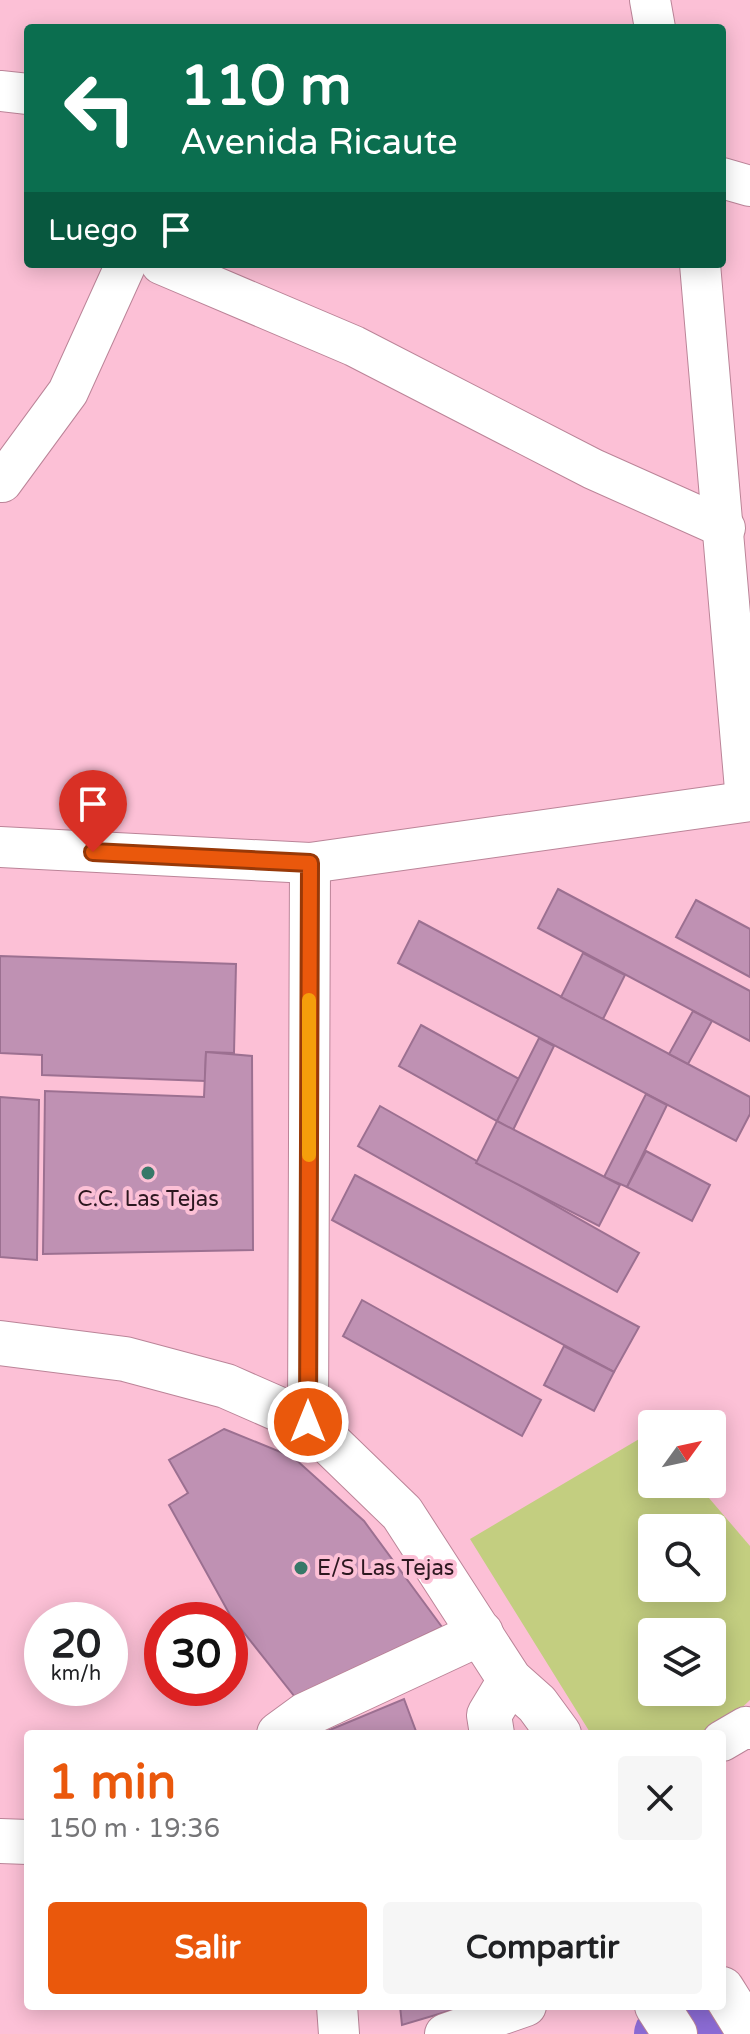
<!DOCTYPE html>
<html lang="es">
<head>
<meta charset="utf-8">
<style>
  body { margin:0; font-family:"Varela Round",sans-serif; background:#f6f6f6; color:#202124; height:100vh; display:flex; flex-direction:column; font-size:30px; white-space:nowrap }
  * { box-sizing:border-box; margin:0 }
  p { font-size:26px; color:#757577 }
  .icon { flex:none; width:44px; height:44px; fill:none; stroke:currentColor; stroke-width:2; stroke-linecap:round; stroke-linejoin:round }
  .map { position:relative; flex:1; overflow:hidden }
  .side { position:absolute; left:24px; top:1730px; width:702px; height:280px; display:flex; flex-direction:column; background:#fff; border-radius:8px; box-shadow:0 4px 20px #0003 }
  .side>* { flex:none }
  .hud { position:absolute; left:24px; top:24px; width:702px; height:244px; border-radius:8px; box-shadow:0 4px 20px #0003; background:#0b6e4f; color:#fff; overflow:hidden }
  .needle { width:52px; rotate:57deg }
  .controls { position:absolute; left:638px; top:1410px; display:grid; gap:16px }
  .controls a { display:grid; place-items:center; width:88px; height:88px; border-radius:8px; background:#fff; box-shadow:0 4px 20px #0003; font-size:40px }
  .speed { position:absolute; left:24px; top:1602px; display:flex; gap:16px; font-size:40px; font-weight:700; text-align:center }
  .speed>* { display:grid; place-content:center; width:104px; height:104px; border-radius:50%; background:#fff; box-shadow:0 4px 20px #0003; line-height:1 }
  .speed small { font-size:20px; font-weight:400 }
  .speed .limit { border:12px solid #d22; background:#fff; color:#111 }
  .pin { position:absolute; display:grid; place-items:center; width:68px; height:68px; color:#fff; margin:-82px -34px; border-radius:50% 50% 50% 0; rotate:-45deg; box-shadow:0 0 8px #0007 }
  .pin .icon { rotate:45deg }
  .me { position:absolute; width:88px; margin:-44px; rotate:0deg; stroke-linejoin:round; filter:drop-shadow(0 0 6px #0008) }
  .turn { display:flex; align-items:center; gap:28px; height:168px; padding:0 24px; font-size:36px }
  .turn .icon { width:104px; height:104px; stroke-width:2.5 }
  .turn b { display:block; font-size:56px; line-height:68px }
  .then { display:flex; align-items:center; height:76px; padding:0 24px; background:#0003; gap:16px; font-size:30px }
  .round { display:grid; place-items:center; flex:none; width:84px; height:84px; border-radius:8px; background:#f6f6f6 }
  .overview { display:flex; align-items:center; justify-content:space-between; height:136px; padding:0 24px }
  h1 { font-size:48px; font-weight:800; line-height:60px; color:#ea580c }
  .cta { display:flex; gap:16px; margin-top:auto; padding:16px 24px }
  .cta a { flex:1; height:92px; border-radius:8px; background:#ea580c; color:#fff; font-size:32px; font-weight:800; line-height:92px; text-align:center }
  .cta a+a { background:#f6f6f6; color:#202124 }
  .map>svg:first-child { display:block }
  .green { fill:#c3ce80; fill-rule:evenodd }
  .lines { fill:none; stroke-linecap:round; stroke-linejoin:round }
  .river { stroke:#8b6bd4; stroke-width:60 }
  .building { fill:#bf91b3; stroke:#9c7091; stroke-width:2 }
  .minor-casing { stroke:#bb8498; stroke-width:42 }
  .tertiary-casing { stroke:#bb8498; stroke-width:46 }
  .minor { stroke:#fff; stroke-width:40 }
  .tertiary { stroke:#fff; stroke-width:44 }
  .route-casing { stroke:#983908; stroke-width:20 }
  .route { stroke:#ea580c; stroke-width:14 }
  .slow { stroke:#f59e0b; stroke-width:14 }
  .poi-dot { fill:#377868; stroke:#fcc0d6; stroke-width:3 }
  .labels { text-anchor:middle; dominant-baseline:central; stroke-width:8; stroke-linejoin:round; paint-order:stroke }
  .poi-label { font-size:22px; fill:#2c171f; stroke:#fcc0d6 }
</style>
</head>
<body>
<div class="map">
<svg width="750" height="2034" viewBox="0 0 750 2034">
  <rect width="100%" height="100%" fill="#fcc0d6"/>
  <path class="green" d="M651,1432L652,1484H697L750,1546V1700L729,1720L703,1734H591L470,1539ZM652,1528H712V1588H652ZM652,1632H712V1692H652Z"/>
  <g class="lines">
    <polyline class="river" points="664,2034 711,2006"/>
  </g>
  <g class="building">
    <polygon points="558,889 750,991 750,1041 538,928"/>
    <polygon points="696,900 750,929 750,977 676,937"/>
    <polygon points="419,921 750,1097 750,1114 736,1141 398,963"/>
    <polygon points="583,953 625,975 603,1019 561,997"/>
    <polygon points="0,956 236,964 234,1053 206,1052 205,1081 42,1075 42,1055 0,1053"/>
    <polygon points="693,1011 712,1021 688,1064 669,1054"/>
    <polygon points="421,1025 519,1079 497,1121 399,1066"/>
    <polygon points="539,1038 554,1046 513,1130 497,1121"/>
    <polygon points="206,1052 252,1056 253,1250 43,1254 45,1091 204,1097"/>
    <polygon points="646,1094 667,1105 627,1187 604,1177"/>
    <polygon points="0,1097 39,1100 37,1260 0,1257"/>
    <polygon points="380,1106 639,1253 617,1292 358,1146"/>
    <polygon points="497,1121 620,1185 599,1226 476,1163"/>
    <polygon points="646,1151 710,1185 692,1221 627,1187"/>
    <polygon points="355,1175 639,1327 614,1372 332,1220"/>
    <polygon points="362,1300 541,1400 522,1436 343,1336"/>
    <polygon points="564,1346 614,1372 594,1411 544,1385"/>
    <polygon points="224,1429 293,1457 364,1521 442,1627 295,1697 230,1615 169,1505 188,1493 169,1460"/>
    <polygon points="404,1699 417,1734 320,1734"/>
    <polygon points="400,2006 466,2006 402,2025"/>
  </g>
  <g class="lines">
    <g class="minor-casing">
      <g id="minor">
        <polyline points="650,0 655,28"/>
        <polyline points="0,91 28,94"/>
        <polyline points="722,178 750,186"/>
        <polyline points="161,264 354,346 593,469 725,528"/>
        <polyline points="700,264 746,801"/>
        <polyline points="0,480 2,482 68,392 126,264"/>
        <polyline points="0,847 310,863 750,801"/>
        <polyline points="308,1422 310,863"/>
        <polyline points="722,1741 746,1727 750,1729"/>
        <polyline points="337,2006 339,2034"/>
        <polyline points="445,2034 526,2006"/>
      </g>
    </g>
    <g class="tertiary-casing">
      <g id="tertiary">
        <polyline points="0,1343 125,1359 226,1386 308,1422 402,1513 510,1680 537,1704 559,1734"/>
        <polyline points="279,1734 305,1715 481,1633"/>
        <polyline points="492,1734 489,1715 510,1680"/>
        <polyline points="0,1841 28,1842"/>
        <polyline points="722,1989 750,2034"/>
        <polyline points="657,2006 675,2034"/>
      </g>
    </g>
    <use href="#minor" class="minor"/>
    <use href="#tertiary" class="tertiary"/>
  </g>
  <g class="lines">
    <g class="route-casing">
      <polyline id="route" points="93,852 310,863 308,1422"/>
    </g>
    <use href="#route" class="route"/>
    <polyline class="slow" points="309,1155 309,1000"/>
  </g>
  <g class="poi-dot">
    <circle cx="148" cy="1173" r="8"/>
    <circle cx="301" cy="1568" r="8"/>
  </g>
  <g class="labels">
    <g class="poi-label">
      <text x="148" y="1199">C.C. Las Tejas</text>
      <text x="317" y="1568" text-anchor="start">E/S Las Tejas</text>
    </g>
  </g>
</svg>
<div class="controls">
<a><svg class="needle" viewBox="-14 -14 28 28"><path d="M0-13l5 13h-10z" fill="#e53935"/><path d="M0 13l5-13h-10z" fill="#757577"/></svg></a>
<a><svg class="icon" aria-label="search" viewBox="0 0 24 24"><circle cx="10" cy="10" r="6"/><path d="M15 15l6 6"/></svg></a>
<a><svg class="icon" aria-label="layers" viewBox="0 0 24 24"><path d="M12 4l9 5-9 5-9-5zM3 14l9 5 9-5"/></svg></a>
</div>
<div class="speed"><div>20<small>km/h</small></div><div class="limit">30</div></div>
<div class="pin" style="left:93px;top:852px;background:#d93025"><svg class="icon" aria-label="arrive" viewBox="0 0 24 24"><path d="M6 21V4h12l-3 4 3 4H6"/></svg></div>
<svg class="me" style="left:308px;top:1422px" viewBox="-20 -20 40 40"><circle r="17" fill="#ea580c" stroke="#fff" stroke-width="3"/><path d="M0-11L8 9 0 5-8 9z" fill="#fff"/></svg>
<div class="hud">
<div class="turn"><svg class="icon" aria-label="left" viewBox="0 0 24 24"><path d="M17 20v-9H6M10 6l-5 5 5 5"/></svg><div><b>110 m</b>Avenida Ricaute</div></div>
<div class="then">Luego<svg class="icon" aria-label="arrive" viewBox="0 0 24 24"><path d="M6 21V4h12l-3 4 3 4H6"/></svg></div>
</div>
<section class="side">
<div class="overview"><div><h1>1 min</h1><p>150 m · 19:36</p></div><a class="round"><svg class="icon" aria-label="close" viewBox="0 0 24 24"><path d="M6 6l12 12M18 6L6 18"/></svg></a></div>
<div class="cta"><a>Salir</a><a>Compartir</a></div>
</section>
</div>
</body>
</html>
